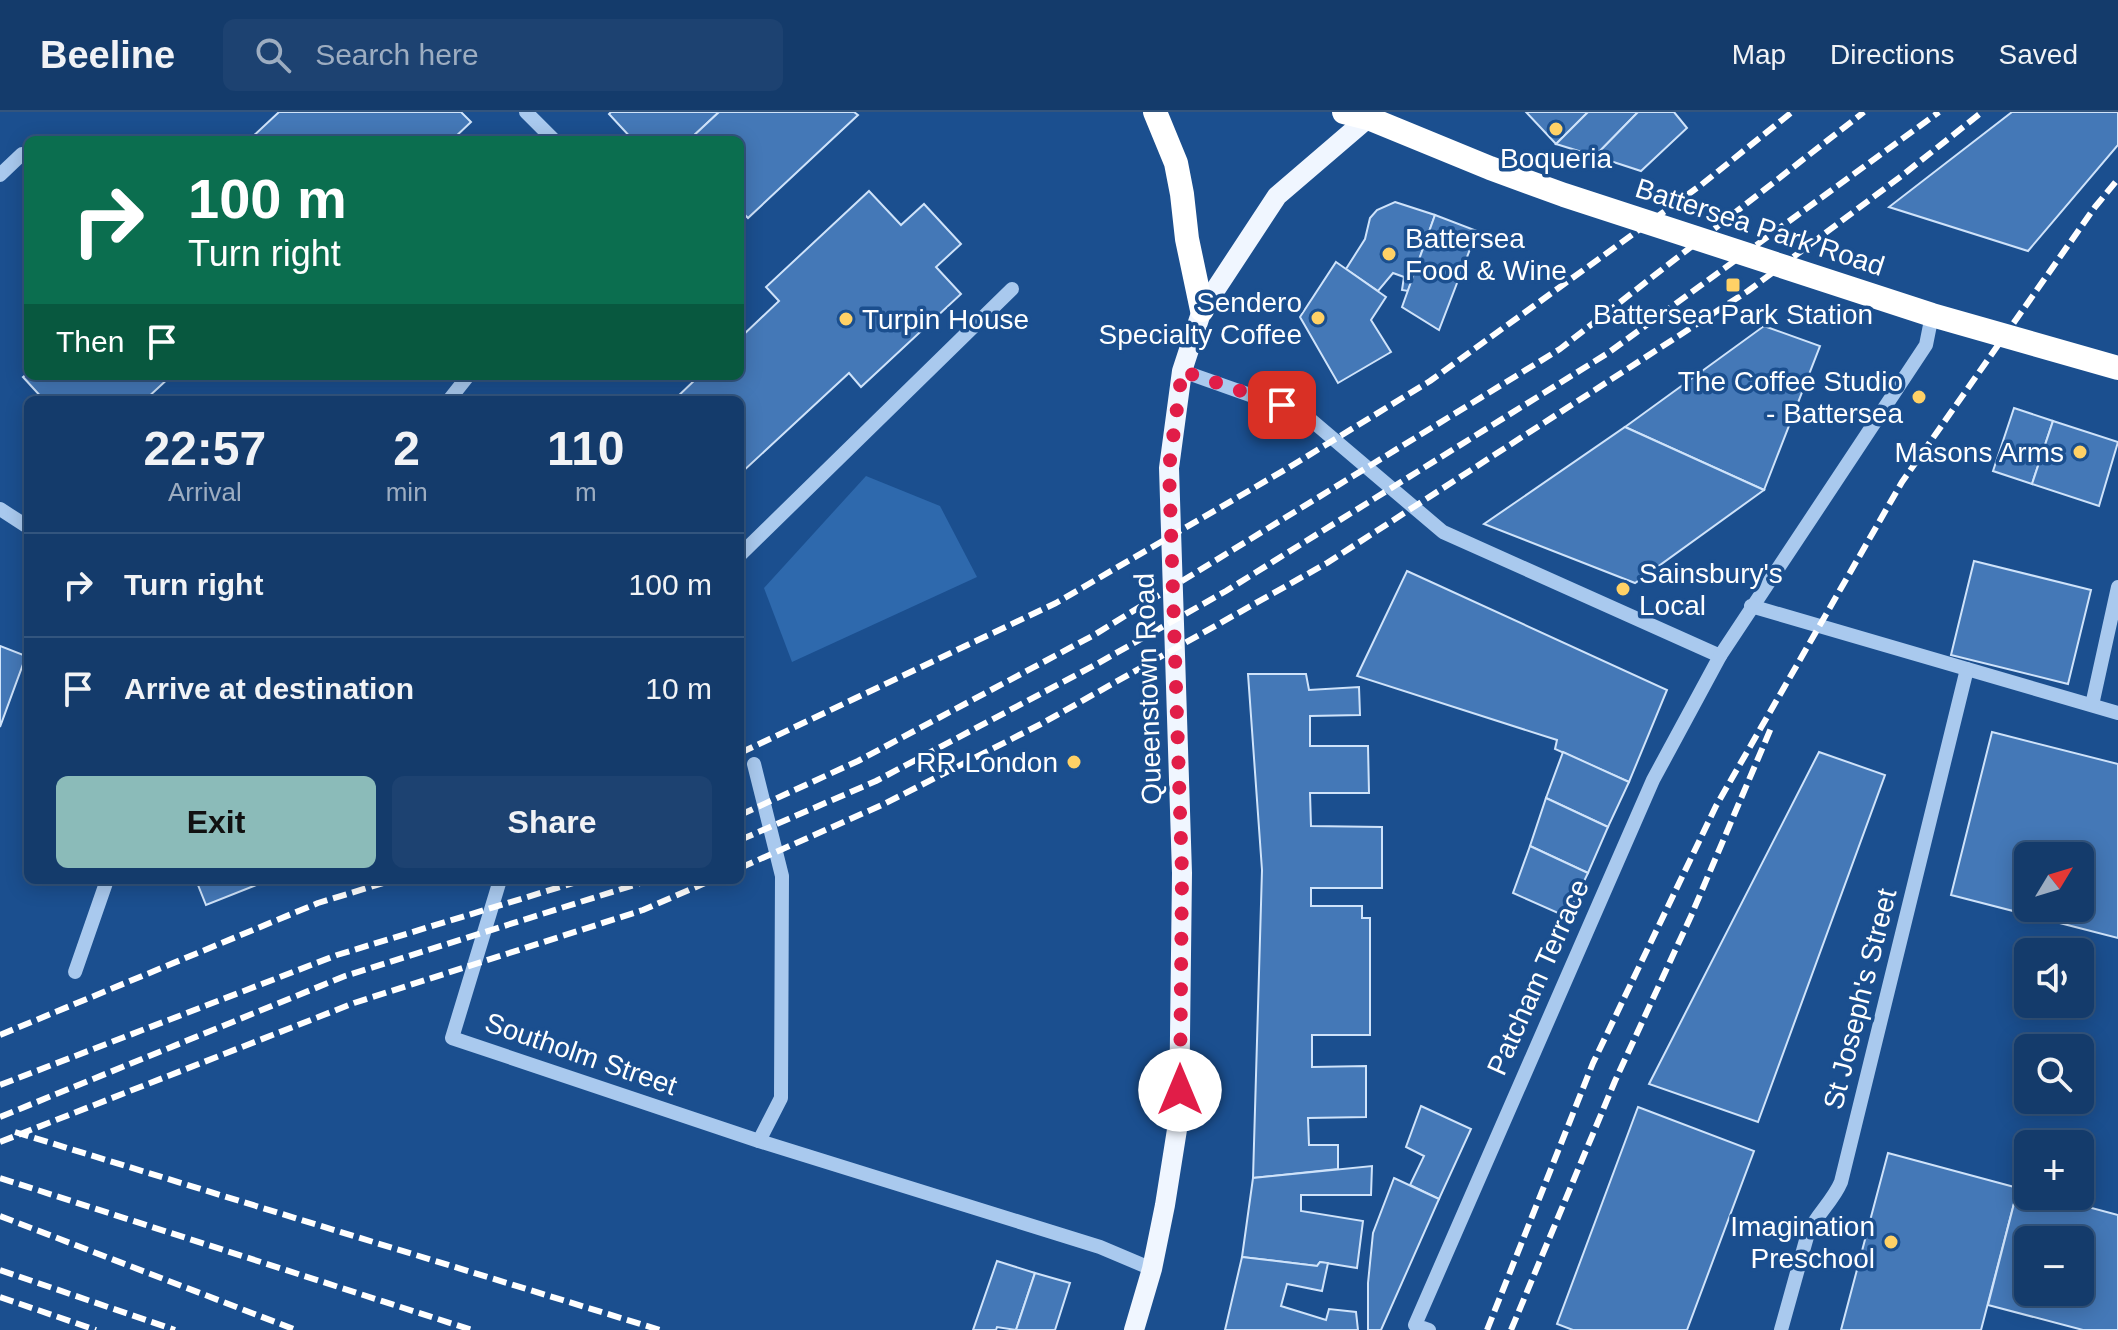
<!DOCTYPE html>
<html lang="en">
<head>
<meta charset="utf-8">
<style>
  body { margin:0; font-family:Helvetica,sans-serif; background:#1d4271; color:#f1f3f6; height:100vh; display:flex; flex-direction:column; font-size:30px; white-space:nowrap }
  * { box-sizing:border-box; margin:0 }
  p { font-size:26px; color:#9dadc1 }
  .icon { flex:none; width:44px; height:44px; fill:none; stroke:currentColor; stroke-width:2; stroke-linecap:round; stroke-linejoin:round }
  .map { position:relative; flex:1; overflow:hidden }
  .details { position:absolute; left:24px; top:284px; width:720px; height:488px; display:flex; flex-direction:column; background:#143b6b; border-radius:12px; box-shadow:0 4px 20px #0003,0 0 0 2px #33557e }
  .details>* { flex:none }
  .guide { position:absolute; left:24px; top:24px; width:720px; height:244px; border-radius:12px; box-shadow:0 4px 20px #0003,0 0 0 2px #33557e; background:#0b6e4f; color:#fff; overflow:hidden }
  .needle { width:52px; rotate:52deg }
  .controls { position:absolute; left:2014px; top:730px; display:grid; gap:16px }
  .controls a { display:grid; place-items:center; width:80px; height:80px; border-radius:12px; background:#143b6b; box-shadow:0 4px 20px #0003,0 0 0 2px #33557e; font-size:40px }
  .pin { position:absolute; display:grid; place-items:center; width:68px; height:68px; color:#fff; margin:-34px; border-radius:16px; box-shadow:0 4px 12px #0006 }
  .me { position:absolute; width:88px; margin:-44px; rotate:0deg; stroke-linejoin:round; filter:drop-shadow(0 0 6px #0008) }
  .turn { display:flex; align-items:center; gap:28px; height:168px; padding:0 32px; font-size:36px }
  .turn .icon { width:104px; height:104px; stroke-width:2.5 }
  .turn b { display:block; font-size:56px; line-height:68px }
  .then { display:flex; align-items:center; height:76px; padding:0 32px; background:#0003; gap:16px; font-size:30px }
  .eta { display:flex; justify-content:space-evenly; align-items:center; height:136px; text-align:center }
  .eta b { font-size:48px; font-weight:600; line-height:56px }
  .action { display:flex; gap:16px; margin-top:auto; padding:16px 32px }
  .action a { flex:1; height:92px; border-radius:12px; background:#8bbbb9; color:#111; font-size:32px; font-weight:600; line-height:92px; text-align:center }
  .action a+a { background:#1d4271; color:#f1f3f6 }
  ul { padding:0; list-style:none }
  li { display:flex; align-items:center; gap:24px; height:104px; padding:0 32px; border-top:2px solid #33557e }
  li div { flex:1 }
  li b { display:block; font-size:30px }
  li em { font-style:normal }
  header { display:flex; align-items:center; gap:48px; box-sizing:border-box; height:112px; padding:0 40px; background:#143b6b; border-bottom:2px solid #33557e }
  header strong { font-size:38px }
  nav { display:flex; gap:44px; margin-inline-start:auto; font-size:28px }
  .search { width:560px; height:72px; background:#1d4271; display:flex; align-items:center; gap:20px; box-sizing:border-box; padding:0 28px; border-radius:12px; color:#9dadc1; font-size:30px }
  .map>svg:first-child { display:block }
  .green { fill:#2e69ad }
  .building { fill:#4478b7; stroke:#cfe3fa; stroke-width:2; fill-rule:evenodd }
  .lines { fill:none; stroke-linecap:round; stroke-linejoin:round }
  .minor { stroke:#a9c9ee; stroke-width:14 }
  .major { stroke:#f0f6ff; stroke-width:20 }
  .highway { stroke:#fff; stroke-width:24 }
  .rail { stroke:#fff; stroke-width:6; stroke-dasharray:14 6; stroke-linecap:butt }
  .route { stroke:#e11d48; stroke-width:14; stroke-dasharray:0 25.2 }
  .poi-dot { fill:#ffd166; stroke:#1b4f8f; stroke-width:3 }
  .labels { text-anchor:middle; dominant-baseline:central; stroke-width:7; stroke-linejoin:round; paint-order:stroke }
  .poi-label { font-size:28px; fill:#fff; stroke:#1b4f8f; text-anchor:end }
  .street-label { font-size:28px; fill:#fff; stroke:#1b4f8f }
</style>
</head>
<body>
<header>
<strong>Beeline</strong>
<div class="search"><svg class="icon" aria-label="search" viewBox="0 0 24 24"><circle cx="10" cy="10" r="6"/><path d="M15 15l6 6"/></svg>Search here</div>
<nav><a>Map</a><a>Directions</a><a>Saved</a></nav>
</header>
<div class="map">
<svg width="2118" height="1218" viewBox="0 0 2118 1218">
  <rect width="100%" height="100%" fill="#1b4f8f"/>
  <polygon class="green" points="866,364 940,394 977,465 792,550 764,476"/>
  <g class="building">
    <polygon points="279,0 461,0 471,10 452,28 249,28"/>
    <polygon points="611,0 719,0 689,28 633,28 609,2"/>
    <polygon points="719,0 854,0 858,3 748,106 740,98 740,28 689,28"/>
    <polygon points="1526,0 1588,0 1556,32"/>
    <polygon points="1588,0 1638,0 1595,44 1556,32"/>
    <polygon points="1638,0 1674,0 1687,16 1641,59 1595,44"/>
    <polygon points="2012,0 2118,0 2118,33 2028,139 1889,95"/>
    <polygon points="869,79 901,113 924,92 961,132 936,155 961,182 861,275 849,261 740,362 740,288 674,288 699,264 740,264 740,226 779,189 766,175"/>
    <polygon points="1395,90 1435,103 1408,179 1402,178 1404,165 1393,161 1378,179 1346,157 1365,127 1370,106 1377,98"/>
    <polygon points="1435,103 1477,119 1439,218 1402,195"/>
    <polygon points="1336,150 1386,185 1371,208 1391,240 1338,271 1300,205"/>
    <polygon points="1764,214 1820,234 1764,378 1625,315"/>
    <polygon points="28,261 28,264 171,264 145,288 44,288 23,265"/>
    <polygon points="2014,296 2053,309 2032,372 1993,359"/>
    <polygon points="2053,309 2118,330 2099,394 2032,372"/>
    <polygon points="1625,315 1764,378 1635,471 1484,412"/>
    <polygon points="1974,449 2091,478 2068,572 1951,543"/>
    <polygon points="1407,459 1667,578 1629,670 1555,637 1557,628 1357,564"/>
    <polygon points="0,534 26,544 0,615"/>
    <polygon points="1248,562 1306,562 1309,578 1359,575 1360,603 1310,604 1310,634 1368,634 1369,681 1310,681 1311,714 1382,715 1382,776 1311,776 1311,794 1362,794 1362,806 1370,806 1370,923 1312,923 1312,955 1366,954 1366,1005 1308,1006 1309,1033 1338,1033 1338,1057 1253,1066 1262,758"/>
    <path d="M1992,620L2118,652V826L1951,783ZM2028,744H2080V796H2028Z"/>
    <polygon points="1563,640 1629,670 1608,715 1546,686"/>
    <polygon points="1819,640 1885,663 1758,1010 1649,972"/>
    <polygon points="1546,686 1608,715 1588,761 1530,734"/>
    <polygon points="1530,734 1588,761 1567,805 1513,781"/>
    <polygon points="196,768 269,768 206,793"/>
    <polygon points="1421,994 1471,1017 1439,1087 1410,1073 1424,1044 1406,1035"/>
    <polygon points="1638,995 1754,1039 1687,1218 1573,1218 1557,1212"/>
    <polygon points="1888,1041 2018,1076 1981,1218 1841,1218"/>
    <polygon points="1372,1054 1371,1083 1301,1083 1301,1099 1363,1109 1357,1156 1320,1150 1317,1154 1242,1145 1253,1066"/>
    <polygon points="1394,1066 1439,1087 1381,1218 1368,1218 1368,1171 1373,1121"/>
    <path d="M2018,1076L2028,1079V1084H2047L2118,1103V1218H2083L1988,1193ZM2028,1128H2080V1180H2028Z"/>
    <polygon points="1242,1145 1317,1154 1320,1150 1328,1151 1322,1179 1287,1172 1281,1194 1326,1208 1329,1197 1356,1200 1358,1218 1225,1218"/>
    <polygon points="997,1149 1035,1161 1016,1218 997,1215 996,1218 973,1218"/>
    <polygon points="1035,1161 1070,1171 1055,1218 1016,1218"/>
  </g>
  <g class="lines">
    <g class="minor">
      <polyline points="526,0 554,28"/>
      <polyline points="0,63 22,42"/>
      <polyline points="1182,259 1304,302 1443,420 1720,544 1926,233 1932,203"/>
      <polyline points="449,288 468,264"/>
      <polyline points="0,397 28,415"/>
      <polyline points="740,443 1012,177"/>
      <polyline points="1751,494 2118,601"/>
      <polyline points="2092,593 2118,475"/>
      <polyline points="754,652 782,764 781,986 759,1029"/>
      <polyline points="500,768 452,926 759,1029 1100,1135 1152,1157"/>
      <polyline points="75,860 107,768"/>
      <polyline points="1429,1218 1415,1213 1653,668 1720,544"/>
      <path d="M1781,1218L1808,1121C1817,1102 1833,1089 1841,1070L1967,557"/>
    </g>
    <polyline class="major" points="1134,1218 1152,1157 1165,1093 1179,1005 1182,761 1169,356 1182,259 1202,198 1277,84 1375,0"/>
    <g class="highway">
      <polyline points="1155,0 1176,51 1182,82 1187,127 1202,198"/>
      <polyline points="1344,0 1368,6 1490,56 1564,83 1932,203 2118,256"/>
    </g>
    <g class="rail">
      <polyline points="740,641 1056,491 1288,356 1430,269 1701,73 1792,0"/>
      <polyline points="740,703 858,649 1094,523 1560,237 1864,0"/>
      <polyline points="740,728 876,669 1095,553 1226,479 1608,241 1939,0"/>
      <polyline points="740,756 884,692 1041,612 1327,451 1748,179 1904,62 1982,0"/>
      <polyline points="0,923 318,791 393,768"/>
      <polyline points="0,973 337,843 583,768"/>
      <polyline points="0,1005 345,864 650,768"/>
      <polyline points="15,1020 660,1218"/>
      <polyline points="0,1030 354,891 643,798 712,768"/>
      <polyline points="0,1066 472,1218"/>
      <polyline points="0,1104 296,1218"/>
      <polyline points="0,1158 175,1218"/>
      <polyline points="0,1185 96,1218"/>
      <polyline points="1487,1218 1593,951 1716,694 1902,370 2095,95 2118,67"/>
      <polyline points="1511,1218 1615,969 1691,804 1771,616"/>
    </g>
  </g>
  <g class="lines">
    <polyline class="route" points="1180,978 1182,761 1169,356 1182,259 1282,293"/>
  </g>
  <g class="poi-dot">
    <circle cx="1556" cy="17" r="8"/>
    <circle cx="1389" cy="142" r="8"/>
    <rect x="1725" y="165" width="16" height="16" rx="4"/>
    <circle cx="1318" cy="206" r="8"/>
    <circle cx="846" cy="207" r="8"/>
    <circle cx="1919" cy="285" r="8"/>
    <circle cx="2080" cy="340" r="8"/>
    <circle cx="1623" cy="477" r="8"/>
    <circle cx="1074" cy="650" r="8"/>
    <circle cx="1891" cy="1130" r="8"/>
  </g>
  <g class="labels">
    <g class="poi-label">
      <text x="1556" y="46" text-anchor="middle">Boqueria</text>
      <text x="1405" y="126" text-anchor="start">Battersea<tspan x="1405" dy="32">Food &amp; Wine</tspan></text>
      <text x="1302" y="190">Sendero<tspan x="1302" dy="32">Specialty Coffee</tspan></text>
      <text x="1733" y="202" text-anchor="middle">Battersea Park Station</text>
      <text x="862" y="207" text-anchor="start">Turpin House</text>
      <text x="1903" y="269">The Coffee Studio<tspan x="1903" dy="32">- Battersea</tspan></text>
      <text x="2064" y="340">Masons Arms</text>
      <text x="1639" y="461" text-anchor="start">Sainsbury's<tspan x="1639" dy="32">Local</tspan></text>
      <text x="1058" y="650">RR London</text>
      <text x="1875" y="1114">Imagination<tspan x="1875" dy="32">Preschool</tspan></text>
    </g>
    <g class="street-label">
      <text transform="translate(1760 115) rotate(18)">Battersea Park Road</text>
      <text transform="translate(1148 577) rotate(-92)">Queenstown Road</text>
      <text transform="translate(1538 865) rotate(-66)">Patcham Terrace</text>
      <text transform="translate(1860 887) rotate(-76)">St Joseph's Street</text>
      <text transform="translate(581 942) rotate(19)">Southolm Street</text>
    </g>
  </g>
</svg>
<div class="controls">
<a><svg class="needle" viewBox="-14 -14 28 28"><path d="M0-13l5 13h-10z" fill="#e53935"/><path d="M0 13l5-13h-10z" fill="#9dadc1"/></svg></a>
<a><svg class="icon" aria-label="sound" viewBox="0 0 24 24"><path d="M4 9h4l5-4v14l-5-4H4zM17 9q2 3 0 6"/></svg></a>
<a><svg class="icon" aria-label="search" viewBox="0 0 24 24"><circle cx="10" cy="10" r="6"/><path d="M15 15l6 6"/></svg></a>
<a>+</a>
<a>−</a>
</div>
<div class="pin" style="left:1282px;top:293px;background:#d93025"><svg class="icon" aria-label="arrive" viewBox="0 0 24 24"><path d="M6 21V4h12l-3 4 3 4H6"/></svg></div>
<svg class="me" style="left:1180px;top:978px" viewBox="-20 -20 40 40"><circle r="19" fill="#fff"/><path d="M0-13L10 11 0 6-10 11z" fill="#e11d48"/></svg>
<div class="guide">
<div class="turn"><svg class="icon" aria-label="right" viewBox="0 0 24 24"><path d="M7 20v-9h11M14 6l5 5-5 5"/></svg><div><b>100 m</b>Turn right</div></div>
<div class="then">Then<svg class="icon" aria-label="arrive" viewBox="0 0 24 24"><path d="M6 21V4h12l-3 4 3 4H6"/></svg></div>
</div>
<section class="details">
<div class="eta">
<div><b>22:57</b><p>Arrival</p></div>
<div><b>2</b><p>min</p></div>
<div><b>110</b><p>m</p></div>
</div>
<ul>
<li><svg class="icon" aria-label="right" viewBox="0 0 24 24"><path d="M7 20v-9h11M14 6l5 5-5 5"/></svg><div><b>Turn right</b></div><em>100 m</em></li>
<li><svg class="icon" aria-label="arrive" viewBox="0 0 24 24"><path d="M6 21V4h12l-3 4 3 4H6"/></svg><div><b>Arrive at destination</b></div><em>10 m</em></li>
</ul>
<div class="action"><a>Exit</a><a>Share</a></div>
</section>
</div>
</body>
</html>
